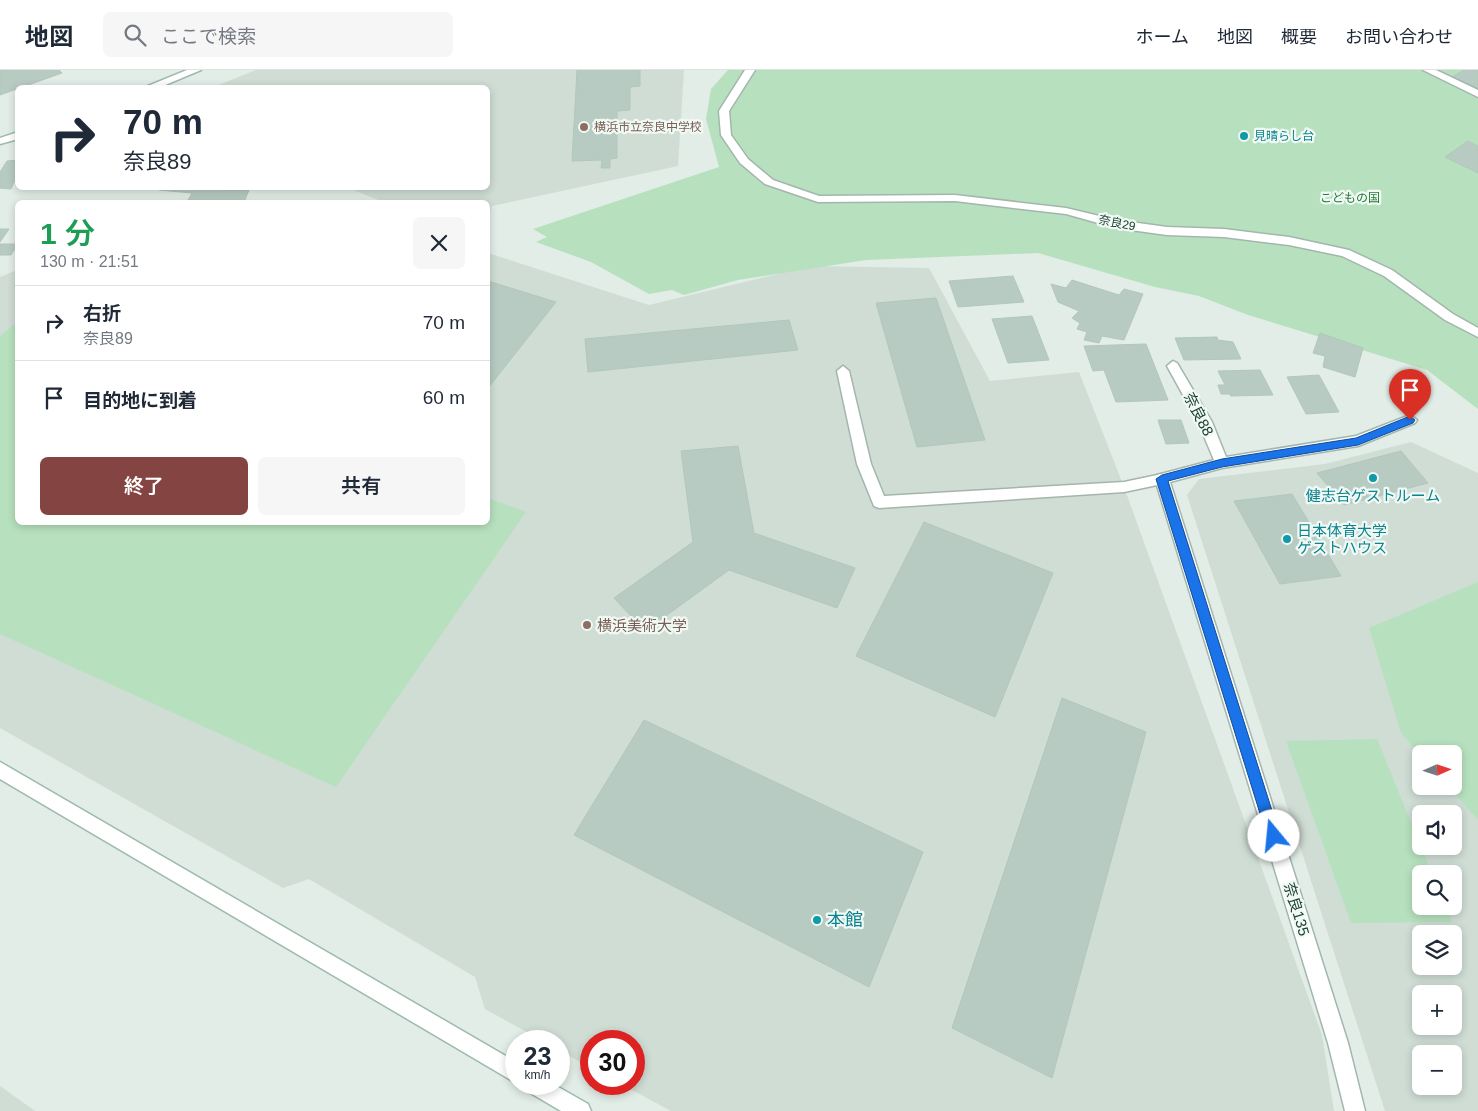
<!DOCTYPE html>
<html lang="ja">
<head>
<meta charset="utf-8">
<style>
  body { margin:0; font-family:Helvetica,"Noto Sans JP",sans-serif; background:#f6f6f7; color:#1f2937; height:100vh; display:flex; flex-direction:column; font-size:19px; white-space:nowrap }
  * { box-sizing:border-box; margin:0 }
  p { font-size:16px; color:#747a83 }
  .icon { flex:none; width:28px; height:28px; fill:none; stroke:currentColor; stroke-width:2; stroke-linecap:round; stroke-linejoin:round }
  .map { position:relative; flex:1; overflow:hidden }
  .panel { position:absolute; left:15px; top:130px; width:475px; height:325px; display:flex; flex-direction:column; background:#fff; border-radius:8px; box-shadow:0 2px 8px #0003 }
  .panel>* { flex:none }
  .hud { position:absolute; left:15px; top:15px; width:475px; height:105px; border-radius:8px; box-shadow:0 2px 8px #0003; background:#fff; color:#1f2937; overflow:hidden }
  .needle { width:32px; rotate:87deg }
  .fabs { position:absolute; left:1412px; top:675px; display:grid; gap:10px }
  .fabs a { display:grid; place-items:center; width:50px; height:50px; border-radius:8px; background:#fff; box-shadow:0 2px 8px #0003; font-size:25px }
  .speed { position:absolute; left:505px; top:960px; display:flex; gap:10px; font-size:25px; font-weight:700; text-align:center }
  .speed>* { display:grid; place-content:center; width:65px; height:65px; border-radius:50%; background:#fff; box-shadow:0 2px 8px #0003; line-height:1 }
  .speed small { font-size:12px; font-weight:400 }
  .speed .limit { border:8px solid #d22; background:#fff; color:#111 }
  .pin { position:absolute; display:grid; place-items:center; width:42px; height:42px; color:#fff; margin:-51px -21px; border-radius:50% 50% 50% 0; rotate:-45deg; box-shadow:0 0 5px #0007 }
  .pin .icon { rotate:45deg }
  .me { position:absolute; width:55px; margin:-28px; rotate:343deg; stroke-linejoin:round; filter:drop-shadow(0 0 4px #0008) }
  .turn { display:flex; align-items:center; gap:18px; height:105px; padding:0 25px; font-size:22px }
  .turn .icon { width:65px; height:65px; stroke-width:2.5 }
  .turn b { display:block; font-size:35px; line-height:42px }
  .round { display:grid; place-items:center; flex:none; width:52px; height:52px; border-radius:8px; background:#f6f6f7 }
  .summary { display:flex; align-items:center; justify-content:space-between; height:85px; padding:0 25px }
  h1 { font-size:30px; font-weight:600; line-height:38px; color:#1e9e55 }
  .primary-button { display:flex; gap:10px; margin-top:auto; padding:10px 25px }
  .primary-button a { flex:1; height:58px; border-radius:8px; background:#844441; color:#fff; font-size:20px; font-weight:600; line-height:58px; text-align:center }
  .primary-button a+a { background:#f6f6f7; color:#1f2937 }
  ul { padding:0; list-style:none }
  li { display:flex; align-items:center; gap:15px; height:75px; padding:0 25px; border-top:1px solid #e0e1e3 }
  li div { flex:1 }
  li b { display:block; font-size:19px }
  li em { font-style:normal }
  header { display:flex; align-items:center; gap:30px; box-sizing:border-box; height:70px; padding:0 25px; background:#fff; border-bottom:1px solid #e0e1e3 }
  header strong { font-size:24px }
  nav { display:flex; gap:28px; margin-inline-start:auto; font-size:18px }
  .search { width:350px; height:45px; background:#f6f6f7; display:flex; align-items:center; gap:12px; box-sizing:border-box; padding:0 18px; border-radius:8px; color:#747a83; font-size:19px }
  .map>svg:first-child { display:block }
  .built { fill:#cfddd5; fill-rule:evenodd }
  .green { fill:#b7e1be }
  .building { fill:#b8cbc2; stroke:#b2c7bc }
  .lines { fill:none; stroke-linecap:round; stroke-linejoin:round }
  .lane-casing { stroke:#a3b6ad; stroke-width:3 }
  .street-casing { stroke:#a3b6ad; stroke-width:3 }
  .secondary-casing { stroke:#9ebaad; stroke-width:3 }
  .lane { fill:#fff; fill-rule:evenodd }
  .street { fill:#fff; fill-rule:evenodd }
  .secondary { fill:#fff; fill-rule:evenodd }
  .route { fill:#1a73e8; stroke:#114b97 }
  .education-dot { fill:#8d6e63; stroke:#f1f9f4; stroke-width:2 }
  .culture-dot { fill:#0f9aa8; stroke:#f1f9f4; stroke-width:2 }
  .labels { text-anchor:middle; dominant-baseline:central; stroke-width:4.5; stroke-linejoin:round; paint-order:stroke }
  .far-education-label { font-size:12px; fill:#785e54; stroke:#f1f9f4; text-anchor:start }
  .far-culture-label { font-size:12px; fill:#0d838f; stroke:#f1f9f4; text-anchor:start }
  .far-park-label { font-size:12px; fill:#257b3d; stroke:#f1f9f4 }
  .far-street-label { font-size:12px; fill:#1f4033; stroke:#f1f9f4 }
  .street-label { font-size:15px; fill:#1f4033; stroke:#f1f9f4 }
  .culture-label { font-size:15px; fill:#0d838f; stroke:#f1f9f4 }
  .education-label { font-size:15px; fill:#785e54; stroke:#f1f9f4; text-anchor:start }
  .near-culture-label { font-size:18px; fill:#0d838f; stroke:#f1f9f4; text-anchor:start }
</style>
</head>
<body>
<header>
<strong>地図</strong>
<div class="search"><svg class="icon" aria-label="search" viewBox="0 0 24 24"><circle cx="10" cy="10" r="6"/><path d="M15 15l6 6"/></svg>ここで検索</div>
<nav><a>ホーム</a><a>地図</a><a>概要</a><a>お問い合わせ</a></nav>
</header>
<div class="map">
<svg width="1478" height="1041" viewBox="0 0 1478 1041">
  <rect width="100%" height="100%" fill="#e1ede6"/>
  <g class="built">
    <polygon points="256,0 684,0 678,96 492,136 488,151 488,132 383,132 349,118 488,118 488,18 211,18"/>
    <polygon points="488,183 649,235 810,196 929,198 990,311 1079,302 1124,417 1322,965 1334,1041 671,1041 621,1014 634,1014 634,971 591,971 591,998 559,980 559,971 543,971 485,939 475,907 309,809 283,818 0,658 0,207 17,200 18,452 488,452"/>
    <path d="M1411,372L1478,403V1041H1385L1187,425L1199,409L1325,394ZM1421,684H1454V716H1421ZM1421,744H1454V776H1421ZM1421,804H1454V836H1421ZM1421,864H1454V896H1421ZM1421,924H1454V956H1421ZM1421,984H1454V1016H1421Z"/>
    <polygon points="0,1016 35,1041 0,1041"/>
  </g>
  <g class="green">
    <polygon points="728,0 1478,0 1478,339 1427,300 1248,245 1199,226 1155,217 1038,183 866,190 738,210 684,225 672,220 649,224 591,192 536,172 547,167 533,159 719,97 706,49 711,19"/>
    <polygon points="15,254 18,255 18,452 488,452 488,428 526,442 336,717 0,564 0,266"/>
    <polygon points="1478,512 1478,750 1448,716 1454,716 1454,684 1421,684 1421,686 1401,663 1369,558"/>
    <polygon points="1377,669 1432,804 1421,804 1421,836 1446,836 1452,852 1351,853 1286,671"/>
  </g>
  <g class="building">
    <polygon points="0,0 59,0 62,3 0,25"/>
    <polygon points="577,0 640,0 640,16 630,17 630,40 617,41 617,88 610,89 610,98 601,98 602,90 572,91"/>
    <polygon points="1464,0 1478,0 1478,20 1452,7"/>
    <polygon points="1468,71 1478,76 1478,103 1445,87"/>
    <polygon points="18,90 18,112 14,112 11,119 0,118 0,102 7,91"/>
    <polygon points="161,118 226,118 225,120 249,120 244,132 187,132 192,123 159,120"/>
    <polygon points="0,159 9,159 0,172"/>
    <polygon points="0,174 18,174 18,179 14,180 11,185 0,185"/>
    <polygon points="1013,206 1024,232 958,237 949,211"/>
    <polygon points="1072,210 1119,225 1124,219 1143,224 1124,270 1102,266 1099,273 1084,270 1087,262 1077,259 1080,253 1072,248 1079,241 1058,232 1051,214 1066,218"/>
    <polygon points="488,211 556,232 488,318"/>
    <polygon points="936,228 985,370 917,377 876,233"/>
    <polygon points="1032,246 1049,290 1008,293 992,249"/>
    <polygon points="789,250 798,280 588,302 585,269"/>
    <polygon points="1320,263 1363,278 1355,307 1323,297 1325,286 1313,283"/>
    <polygon points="1217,267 1218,270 1233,272 1241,289 1184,290 1175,268"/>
    <polygon points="1146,274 1168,330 1116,332 1104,300 1093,301 1084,276"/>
    <polygon points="1260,300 1273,325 1231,326 1229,324 1221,324 1218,315 1225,315 1218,301"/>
    <polygon points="1319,305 1339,342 1306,344 1287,307"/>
    <polygon points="1158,350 1181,350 1189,373 1166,374"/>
    <polygon points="738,376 754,463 855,498 837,538 729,500 645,561 614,528 693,472 681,381"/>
    <polygon points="1401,381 1428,413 1344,435 1317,403"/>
    <polygon points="1292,424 1341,506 1280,514 1234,431"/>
    <polygon points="924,452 1053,503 995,647 856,586"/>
    <polygon points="1062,628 1146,662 1052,1008 952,958"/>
    <polygon points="644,650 923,782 869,917 574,765"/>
  </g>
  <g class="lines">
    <g class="lane-casing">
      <g id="lane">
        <polygon points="745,0 755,0 729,41 731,65 748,89 773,110 819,126 955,125 1066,138 1116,150 1167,157 1224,159 1289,167 1349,180 1392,200 1453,244 1478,258 1478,267 1445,250 1384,206 1342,186 1289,175 1224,167 1167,165 1116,158 1066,144 955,131 818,132 765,114 740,93 721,65 719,41"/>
        <polygon points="1423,0 1436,0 1478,20 1478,27"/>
        <polygon points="843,296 849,301 871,394 884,426 1124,412 1162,404 1167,405 1169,409 1167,413 1162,414 1124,422 879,438 874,436 857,394 837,301"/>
      </g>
    </g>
    <g class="street-casing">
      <polygon id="street" points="1173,291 1177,293 1212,352 1226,387 1356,366 1410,345 1417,350 1415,353 1358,376 1222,398 1170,412 1348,973 1365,1041 1345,1041 1328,973 1155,409 1157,405 1214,390 1198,352 1167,296"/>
    </g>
    <g class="secondary-casing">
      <g id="secondary">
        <polygon points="187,0 201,0 158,18 143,18"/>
        <polygon points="18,62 18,69 0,74 0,68"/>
        <polygon points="0,692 516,992 516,1013 0,709"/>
        <polygon points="524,1014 553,1014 588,1034 591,1041 561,1041 527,1021"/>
      </g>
    </g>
    <use href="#lane" class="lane"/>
    <use href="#street" class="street"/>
    <use href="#secondary" class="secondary"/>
  </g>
  <polygon class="route" points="1410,346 1415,350 1413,353 1358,375 1222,397 1168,411 1280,766 1278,771 1274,772 1269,771 1267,766 1156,409 1162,405 1222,389 1356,368"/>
  <g class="education-dot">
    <circle cx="584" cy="57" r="5"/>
    <circle cx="587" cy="555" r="5"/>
  </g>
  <g class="culture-dot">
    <circle cx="1244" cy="66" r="5"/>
    <circle cx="1373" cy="408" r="5"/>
    <circle cx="1287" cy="469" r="5"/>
    <circle cx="817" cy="850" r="5"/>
  </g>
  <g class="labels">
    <g class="far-education-label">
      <text x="594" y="57">横浜市立奈良中学校</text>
    </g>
    <g class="far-culture-label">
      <text x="1254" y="66">見晴らし台</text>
    </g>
    <g class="far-park-label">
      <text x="1350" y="128">こどもの国</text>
    </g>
    <g class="far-street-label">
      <text transform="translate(1117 153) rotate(11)">奈良29</text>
    </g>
    <g class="street-label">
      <text transform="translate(1199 344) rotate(63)">奈良88</text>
      <text transform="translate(1297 839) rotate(73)">奈良135</text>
    </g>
    <g class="culture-label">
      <text x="1373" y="425">健志台ゲストルーム</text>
      <text x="1297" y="460" text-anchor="start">日本体育大学<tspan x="1297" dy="17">ゲストハウス</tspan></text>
    </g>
    <g class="education-label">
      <text x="597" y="555">横浜美術大学</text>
    </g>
    <g class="near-culture-label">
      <text x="827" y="850">本館</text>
    </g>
  </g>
</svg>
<div class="fabs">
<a><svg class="needle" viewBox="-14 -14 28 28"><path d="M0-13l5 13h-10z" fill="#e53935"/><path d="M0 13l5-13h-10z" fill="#747a83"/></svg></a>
<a><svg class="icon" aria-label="sound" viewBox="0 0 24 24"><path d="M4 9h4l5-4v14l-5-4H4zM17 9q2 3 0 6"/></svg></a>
<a><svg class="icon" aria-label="search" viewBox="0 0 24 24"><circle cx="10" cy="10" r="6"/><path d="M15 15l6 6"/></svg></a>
<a><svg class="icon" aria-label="layers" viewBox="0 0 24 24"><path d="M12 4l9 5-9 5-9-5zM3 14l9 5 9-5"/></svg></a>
<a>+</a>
<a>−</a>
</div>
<div class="speed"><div>23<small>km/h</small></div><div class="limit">30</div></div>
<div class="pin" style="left:1410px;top:350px;background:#d93025"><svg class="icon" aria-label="arrive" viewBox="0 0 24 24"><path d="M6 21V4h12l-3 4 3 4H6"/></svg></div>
<svg class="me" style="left:1274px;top:766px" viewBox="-20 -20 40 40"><circle r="19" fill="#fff"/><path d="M0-13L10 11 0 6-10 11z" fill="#1a73e8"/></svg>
<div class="hud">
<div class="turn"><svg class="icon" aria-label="right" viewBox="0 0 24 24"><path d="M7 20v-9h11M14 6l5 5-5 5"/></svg><div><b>70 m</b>奈良89</div></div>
</div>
<section class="panel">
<div class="summary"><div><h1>1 分</h1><p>130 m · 21:51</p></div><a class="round"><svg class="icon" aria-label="close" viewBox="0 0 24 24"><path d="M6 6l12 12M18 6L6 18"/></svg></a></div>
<ul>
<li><svg class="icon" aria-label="right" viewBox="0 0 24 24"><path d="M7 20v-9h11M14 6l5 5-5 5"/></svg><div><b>右折</b><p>奈良89</p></div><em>70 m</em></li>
<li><svg class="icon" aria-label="arrive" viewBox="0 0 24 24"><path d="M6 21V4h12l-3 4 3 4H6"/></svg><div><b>目的地に到着</b></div><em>60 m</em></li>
</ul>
<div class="primary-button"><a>終了</a><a>共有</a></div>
</section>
</div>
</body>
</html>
